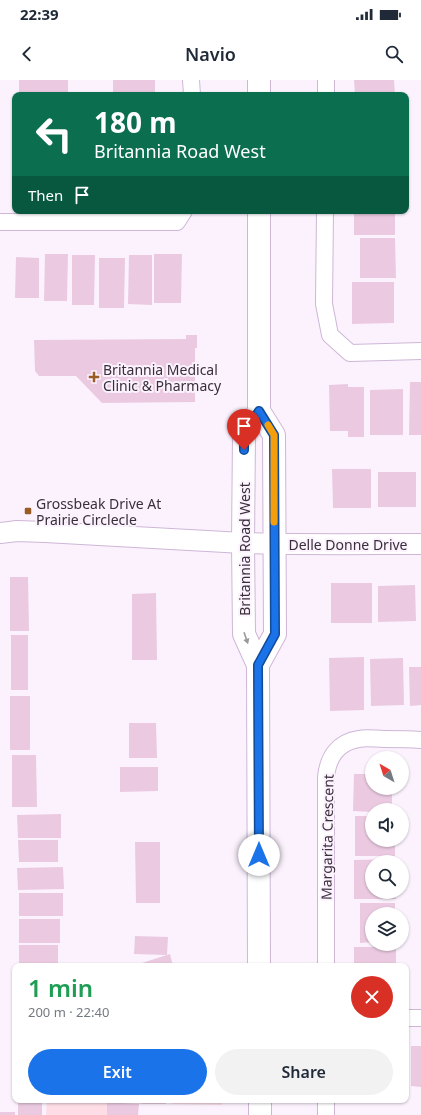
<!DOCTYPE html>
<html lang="en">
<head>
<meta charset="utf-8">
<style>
  body { margin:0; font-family:"Noto Sans",sans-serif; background:#f2f2f3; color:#1f2937; height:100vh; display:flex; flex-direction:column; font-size:15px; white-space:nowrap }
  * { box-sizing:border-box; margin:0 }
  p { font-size:13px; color:#747a83 }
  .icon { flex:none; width:22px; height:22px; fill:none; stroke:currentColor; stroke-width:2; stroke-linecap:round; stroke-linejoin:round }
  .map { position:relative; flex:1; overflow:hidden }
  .side { position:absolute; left:12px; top:883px; width:397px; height:140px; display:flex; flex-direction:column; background:#fff; border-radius:8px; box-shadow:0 1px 3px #0004 }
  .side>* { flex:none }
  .top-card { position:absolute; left:12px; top:12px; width:397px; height:122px; border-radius:8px; box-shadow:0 1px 3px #0004; background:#0b6e4f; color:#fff; overflow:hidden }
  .needle { width:26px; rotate:321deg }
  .tools { position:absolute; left:365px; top:671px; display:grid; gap:8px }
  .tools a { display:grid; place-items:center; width:44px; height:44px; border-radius:50%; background:#fff; box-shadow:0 1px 3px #0004; font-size:20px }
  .pin { position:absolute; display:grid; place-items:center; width:34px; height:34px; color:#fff; margin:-41px -17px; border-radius:50% 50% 50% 0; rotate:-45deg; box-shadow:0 0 4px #0007 }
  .pin .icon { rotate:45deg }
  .me { position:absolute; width:44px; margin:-22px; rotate:0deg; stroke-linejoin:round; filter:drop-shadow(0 0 3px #0008) }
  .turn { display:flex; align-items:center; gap:14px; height:84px; padding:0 16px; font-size:18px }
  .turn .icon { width:52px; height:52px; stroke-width:2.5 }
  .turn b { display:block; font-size:28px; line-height:34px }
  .then { display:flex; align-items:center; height:38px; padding:0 16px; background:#0003; gap:8px; font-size:15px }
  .round { display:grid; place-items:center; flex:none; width:42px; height:42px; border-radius:21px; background:#f2f2f3 }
  .overview { display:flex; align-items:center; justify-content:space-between; height:68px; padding:0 16px }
  h1 { font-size:24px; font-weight:600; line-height:30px; color:#1e9e55 }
  .button { display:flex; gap:8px; margin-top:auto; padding:8px 16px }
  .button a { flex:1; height:46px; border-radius:24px; background:#1a73e8; color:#fff; font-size:16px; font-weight:600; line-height:46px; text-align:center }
  .button a+a { background:#f2f2f3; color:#1f2937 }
  .status { display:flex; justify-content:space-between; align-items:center; height:28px; padding:0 20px; background:#fff; direction:ltr }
  .status svg { height:11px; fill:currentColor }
  header { display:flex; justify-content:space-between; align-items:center; height:52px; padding:0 16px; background:#fff; font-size:18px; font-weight:600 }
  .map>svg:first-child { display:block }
  .green { fill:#fedde7 }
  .building { fill:#ebcae1 }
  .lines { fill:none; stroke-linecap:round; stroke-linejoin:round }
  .minor-casing { stroke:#ceb7d6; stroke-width:18 }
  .tertiary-casing { stroke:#ceb7d6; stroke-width:22 }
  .secondary-casing { stroke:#ceb7d6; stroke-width:24 }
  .minor { stroke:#fff; stroke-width:16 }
  .tertiary { stroke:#fff; stroke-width:20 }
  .secondary { stroke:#fff; stroke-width:22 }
  .oneway { fill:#9c979d }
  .route-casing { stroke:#114b97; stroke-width:10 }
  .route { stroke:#1a73e8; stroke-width:7 }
  .slow { stroke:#f59e0b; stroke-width:7 }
  .poi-dot { fill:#9b5b24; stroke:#fbf2fe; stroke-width:1.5 }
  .labels { text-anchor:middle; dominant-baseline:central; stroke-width:4; stroke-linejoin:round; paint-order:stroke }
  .poi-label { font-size:14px; fill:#382f3b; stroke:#fbf2fe; text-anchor:start }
  .street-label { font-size:14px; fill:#382f3b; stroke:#fbf2fe }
</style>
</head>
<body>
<div class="status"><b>22:39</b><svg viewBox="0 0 49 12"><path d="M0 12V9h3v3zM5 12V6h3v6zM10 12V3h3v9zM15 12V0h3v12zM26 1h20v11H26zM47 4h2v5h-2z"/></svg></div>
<header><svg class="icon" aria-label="back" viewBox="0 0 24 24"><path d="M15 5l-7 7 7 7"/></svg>Navio<svg class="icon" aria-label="search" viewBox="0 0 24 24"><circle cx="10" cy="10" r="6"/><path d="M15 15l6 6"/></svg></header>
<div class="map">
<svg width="421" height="1035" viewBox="0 0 421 1035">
  <rect width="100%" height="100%" fill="#fbf2fe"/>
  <g class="green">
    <polygon points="47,1020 142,1020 142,1024 107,1022 107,1035 46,1035"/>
    <polygon points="172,1020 222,1020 222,1025 172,1024"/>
  </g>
  <g class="building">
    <rect x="19" y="0" width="49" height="15"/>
    <rect x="113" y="0" width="42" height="15"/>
    <polygon points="354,0 394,0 395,15 355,15"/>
    <rect x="354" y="131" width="41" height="24"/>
    <polygon points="360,158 395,158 396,198 360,198"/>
    <polygon points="45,174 68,174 67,221 44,221"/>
    <polygon points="154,174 182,174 181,223 154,223"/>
    <polygon points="72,175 95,175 94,225 72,225"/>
    <polygon points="129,175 152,175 152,225 128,224"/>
    <polygon points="16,177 39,178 39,218 15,218"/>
    <polygon points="99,178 125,178 124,228 99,228"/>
    <polygon points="352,202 394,202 394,243 352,244"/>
    <polygon points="186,255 197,255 197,268 195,268 195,322 102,323 76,296 39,296 35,291 34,260 186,259"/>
    <polygon points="410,302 421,302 421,355 409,355"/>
    <polygon points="348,304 348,307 364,307 364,357 348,357 348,351 330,351 329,305"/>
    <polygon points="403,309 403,355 370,355 370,310"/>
    <polygon points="332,389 371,389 371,428 333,428"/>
    <rect x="378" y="392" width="38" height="35"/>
    <polygon points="10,497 28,497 29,551 10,551"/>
    <rect x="331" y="503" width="41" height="40"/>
    <polygon points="415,505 416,541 378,542 378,506"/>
    <polygon points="156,513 157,580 132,580 132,514"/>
    <rect x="11" y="555" width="17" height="55"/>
    <polygon points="364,577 364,630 330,631 329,578"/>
    <polygon points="403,578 404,625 371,626 370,579"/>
    <polygon points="409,587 421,587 421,625 410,626"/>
    <rect x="10" y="616" width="20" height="54"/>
    <polygon points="129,643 156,643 157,678 129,678"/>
    <polygon points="12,675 36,675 37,727 12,727"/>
    <polygon points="120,687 158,687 158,711 120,712"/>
    <polygon points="354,694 372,694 372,708 392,708 392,730 372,730 372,732 353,731"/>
    <polygon points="61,734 61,758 18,758 17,735"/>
    <polygon points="355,736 372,736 372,760 395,760 395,776 355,776"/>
    <polygon points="18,760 58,760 58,782 19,782"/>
    <polygon points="135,762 160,762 160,823 136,823"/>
    <polygon points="396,779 396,782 372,782 372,812 396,812 396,819 354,819 354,780"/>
    <polygon points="63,787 64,809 18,810 17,788"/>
    <rect x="19" y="813" width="44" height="23"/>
    <polygon points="360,823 395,823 395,834 372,834 372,862 360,863"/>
    <rect x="19" y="839" width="41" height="24"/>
    <polygon points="135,856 168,857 167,875 134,874"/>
    <rect x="19" y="865" width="39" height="21"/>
    <rect x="354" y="867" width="42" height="19"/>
    <polygon points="170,874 173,886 142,886 142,883"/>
    <polygon points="411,966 421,966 421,1007 411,1006"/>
    <rect x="18" y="1020" width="24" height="15"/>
    <rect x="142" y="1020" width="24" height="4"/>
    <polygon points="107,1022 139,1024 138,1035 107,1035"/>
    <rect x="0" y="1032" width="15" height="3"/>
  </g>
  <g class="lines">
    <g class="minor-casing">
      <g id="minor">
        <polyline points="191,0 192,15"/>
        <polyline points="326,15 326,0"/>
        <polyline points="325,131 324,224 330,255 350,273 421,271"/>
        <polyline points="0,142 177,142 184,131"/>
        <path d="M326,886V697C328,677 338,662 359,659C367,657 376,659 384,659C396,659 409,659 421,660"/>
        <polyline points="406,938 421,938"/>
        <polyline points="326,1035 326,1020"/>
      </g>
    </g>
    <g class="tertiary-casing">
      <path id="tertiary" d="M0,453L17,451L45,452L243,463C302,465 362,464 421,464"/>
    </g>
    <g class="secondary-casing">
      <g id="secondary">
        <polyline points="259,0 259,15"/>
        <polyline points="259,331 244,354 243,463 244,554 258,585 259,886"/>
        <polyline points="258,585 275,554 274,355 259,331 259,131"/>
        <polyline points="260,1020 260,1035"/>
      </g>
    </g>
    <use href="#minor" class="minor"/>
    <use href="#tertiary" class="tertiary"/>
    <use href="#secondary" class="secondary"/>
  </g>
  <defs><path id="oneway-solid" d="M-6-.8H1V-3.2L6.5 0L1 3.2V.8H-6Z"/></defs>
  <use class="oneway" href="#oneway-solid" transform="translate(246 558) rotate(71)"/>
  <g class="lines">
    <g class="route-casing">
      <polyline id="route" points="244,370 244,354 259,331 274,355 275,554 258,585 259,775"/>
    </g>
    <use href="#route" class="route"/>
    <polyline class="slow" points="268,345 274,355 274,442"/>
  </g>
  <g class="poi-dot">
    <path d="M92 291h4v4h4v4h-4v4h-4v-4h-4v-4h4z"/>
    <rect x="24" y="427" width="8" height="8" rx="2"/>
  </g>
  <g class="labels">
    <g class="poi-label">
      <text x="103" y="289">Britannia Medical<tspan x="103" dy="16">Clinic &amp; Pharmacy</tspan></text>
      <text x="36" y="423">Grossbeak Drive At<tspan x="36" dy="16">Prairie Circlecle</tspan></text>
    </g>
    <g class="street-label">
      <text x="348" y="464">Delle Donne Drive</text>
      <text transform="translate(244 469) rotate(-90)">Britannia Road West</text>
      <text transform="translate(327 757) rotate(-89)">Margarita Crescent</text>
    </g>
  </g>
</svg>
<div class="tools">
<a><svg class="needle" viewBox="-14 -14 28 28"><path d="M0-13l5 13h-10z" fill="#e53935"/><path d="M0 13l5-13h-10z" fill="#747a83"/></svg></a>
<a><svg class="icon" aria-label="sound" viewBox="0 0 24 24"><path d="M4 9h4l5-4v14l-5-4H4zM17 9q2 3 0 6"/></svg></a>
<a><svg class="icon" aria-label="search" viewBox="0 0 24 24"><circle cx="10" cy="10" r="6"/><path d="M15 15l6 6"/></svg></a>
<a><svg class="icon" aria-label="layers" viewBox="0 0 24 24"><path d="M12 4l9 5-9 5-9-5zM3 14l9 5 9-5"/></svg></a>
</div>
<div class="pin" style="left:244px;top:370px;background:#d93025"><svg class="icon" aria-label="arrive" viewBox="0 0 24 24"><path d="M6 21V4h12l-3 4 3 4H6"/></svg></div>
<svg class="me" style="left:259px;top:775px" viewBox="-20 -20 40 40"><circle r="19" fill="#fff"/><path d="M0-13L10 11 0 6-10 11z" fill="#1a73e8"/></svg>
<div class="top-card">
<div class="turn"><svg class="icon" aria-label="left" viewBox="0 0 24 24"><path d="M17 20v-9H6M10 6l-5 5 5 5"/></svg><div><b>180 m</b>Britannia Road West</div></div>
<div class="then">Then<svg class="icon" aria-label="arrive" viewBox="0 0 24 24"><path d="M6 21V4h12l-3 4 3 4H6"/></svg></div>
</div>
<section class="side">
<div class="overview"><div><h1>1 min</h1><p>200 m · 22:40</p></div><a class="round" style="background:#d93025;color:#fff"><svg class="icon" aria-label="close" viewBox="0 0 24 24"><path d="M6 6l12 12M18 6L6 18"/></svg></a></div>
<div class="button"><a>Exit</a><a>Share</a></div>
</section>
</div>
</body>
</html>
